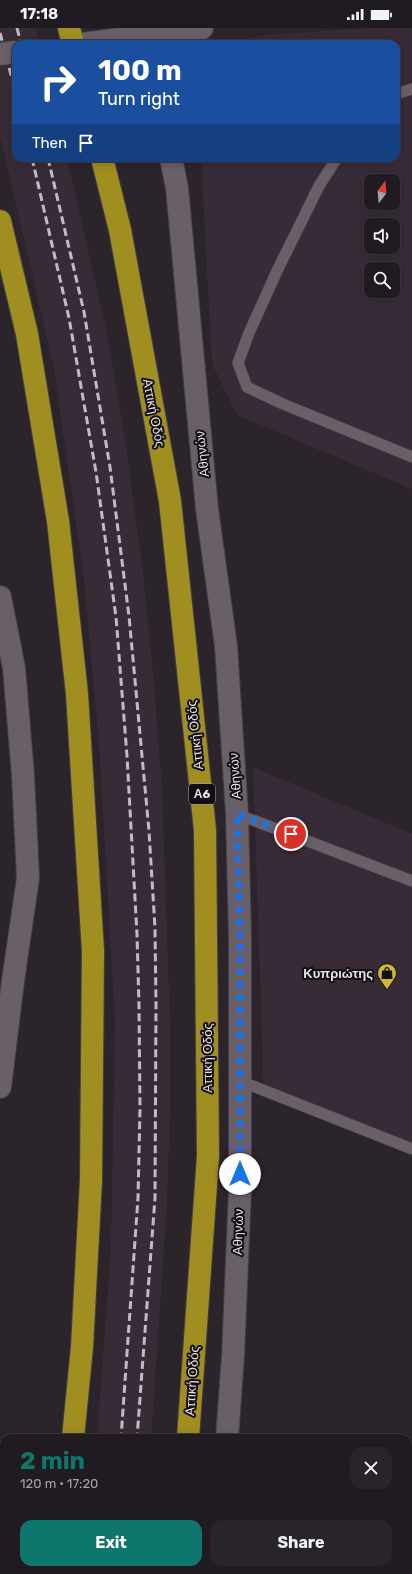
<!DOCTYPE html>
<html lang="en">
<head>
<meta charset="utf-8">
<style>
  body { margin:0; font-family:Rubik,sans-serif; background:#282429; color:#f1f3f6; height:100vh; display:flex; flex-direction:column; font-size:15px; white-space:nowrap }
  * { box-sizing:border-box; margin:0 }
  p { font-size:13px; color:#a2a1a5 }
  .icon { flex:none; width:22px; height:22px; fill:none; stroke:currentColor; stroke-width:2; stroke-linecap:round; stroke-linejoin:round }
  .map { position:relative; flex:1; overflow:hidden }
  .panel { position:absolute; left:0px; top:1406px; width:412px; height:140px; display:flex; flex-direction:column; background:#201b20; border-radius:12px 12px 0 0; box-shadow:0 2px 10px #0003,0 0 0 1px #3d393e }
  .panel>* { flex:none }
  .guide { position:absolute; left:12px; top:12px; width:388px; height:122px; border-radius:12px; box-shadow:0 2px 10px #0003,0 0 0 1px #3d393e; background:#1a4fa0; color:#fff; overflow:hidden }
  .needle { width:26px; rotate:16deg }
  .tools { position:absolute; left:364px; top:146px; display:grid; gap:8px }
  .tools a { display:grid; place-items:center; width:36px; height:36px; border-radius:8px; background:#201b20; box-shadow:0 2px 10px #0003,0 0 0 1px #3d393e; font-size:20px }
  .pin { position:absolute; display:grid; place-items:center; width:34px; height:34px; color:#fff; margin:-17px; border:2px solid #fff; border-radius:50%; box-shadow:0 1px 4px #0007 }
  .me { position:absolute; width:44px; margin:-22px; rotate:0deg; stroke-linejoin:round; filter:drop-shadow(0 0 3px #0008) }
  .turn { display:flex; align-items:center; gap:14px; height:84px; padding:0 20px; font-size:18px }
  .turn .icon { width:52px; height:52px; stroke-width:2.5 }
  .turn b { display:block; font-size:28px; line-height:34px }
  .then { display:flex; align-items:center; height:38px; padding:0 20px; background:#0003; gap:8px; font-size:15px }
  .round { display:grid; place-items:center; flex:none; width:42px; height:42px; border-radius:12px; background:#282429 }
  .overview { display:flex; align-items:center; justify-content:space-between; height:68px; padding:0 20px }
  h1 { font-size:24px; font-weight:700; line-height:30px; color:#0f766e }
  .cta { display:flex; gap:8px; margin-top:auto; padding:8px 20px }
  .cta a { flex:1; height:46px; border-radius:12px; background:#0f766e; color:#fff; font-size:16px; font-weight:700; line-height:46px; text-align:center }
  .cta a+a { background:#282429; color:#f1f3f6 }
  .status { display:flex; justify-content:space-between; align-items:center; height:28px; padding:0 20px; background:#201b20; direction:ltr }
  .status svg { height:11px; fill:currentColor }
  .map>svg:first-child { display:block }
  .built { fill:#372b37; fill-rule:evenodd }
  .lines { fill:none; stroke-linecap:round; stroke-linejoin:round }
  .lane-casing { stroke:#474047; stroke-width:12 }
  .street-casing { stroke:#474047; stroke-width:24 }
  .secondary-casing { stroke:#474047; stroke-width:24 }
  .highway-casing { stroke:#474047; stroke-width:24 }
  .lane { stroke:#695f68; stroke-width:11 }
  .street { stroke:#695f68; stroke-width:22 }
  .secondary { stroke:#695f68; stroke-width:22 }
  .highway { stroke:#a18e20; stroke-width:22 }
  .rail { stroke:#c2bcc2; stroke-width:3; stroke-dasharray:8 4; stroke-linecap:butt }
  .secondary-bridge-casing { stroke:#474047; stroke-width:24; stroke-linecap:butt }
  .secondary-bridge { stroke:#695f68; stroke-width:22 }
  .route { stroke:#1a73e8; stroke-width:7; stroke-dasharray:0 12.6 }
  .labels { text-anchor:middle; dominant-baseline:central; stroke-width:4; stroke-linejoin:round; paint-order:stroke }
  .shield { fill:#120e12; stroke:#a7a2a7; stroke-width:1 }
  .shield-label { font-size:12px; font-weight:bold; fill:#e7e2e7 }
  .street-label { font-size:13px; fill:#e7e2e7; stroke:#120e12 }
  .poi-label { font-size:13px; font-weight:bold; fill:#e7e2e7; stroke:#120e12; text-anchor:end }
</style>
</head>
<body>
<div class="status"><b>17:18</b><svg viewBox="0 0 49 12"><path d="M0 12V9h3v3zM5 12V6h3v6zM10 12V3h3v9zM15 12V0h3v12zM26 1h20v11H26zM47 4h2v5h-2z"/></svg></div>
<div class="map">
<svg width="412" height="1546" viewBox="0 0 412 1546">
  <rect width="100%" height="100%" fill="#2b242b"/>
  <g class="built">
    <polygon points="0,0 35,0 39,16 16,16 16,130 67,130 108,310 126,417 143,545 154,656 162,760 170,994 170,1084 167,1176 151,1410 97,1410 111,1220 115,993 99,716 84,552 54,341 0,108"/>
    <path d="M369,0H412V461L237,387L212,336L201,130H396V16H226L263,7ZM371,153H393V175H371ZM371,197H393V219H371ZM371,241H393V263H371Z"/>
    <polygon points="253,739 412,806 412,1128 264,1067"/>
    <polygon points="408,1507 412,1509 412,1546 245,1546 245,1542 408,1542"/>
    <rect x="84" y="1542" width="55" height="4"/>
  </g>
  <g class="lines">
    <g class="lane-casing">
      <g id="lane">
        <polyline points="396,66 412,61"/>
        <polyline points="337,130 319,158 277,243 249,305 238,335 247,359 283,376 412,429"/>
        <polyline points="237,786 412,853"/>
        <polyline points="240,1053 412,1121"/>
      </g>
    </g>
    <g class="street-casing">
      <g id="street">
        <polyline points="171,130 177,160 207,481 226,618 237,786 240,909 240,1162 233,1328 227,1410"/>
        <polyline points="0,569 14,640 23,747 28,850 13,953 0,1059"/>
        <polyline points="0,1429 4,1457"/>
        <polyline points="0,1487 4,1488"/>
        <polyline points="0,1540 4,1507"/>
        <polyline points="217,1546 217,1542"/>
      </g>
    </g>
    <g class="secondary-casing">
      <polyline id="secondary" points="83,16 202,0"/>
    </g>
    <g class="highway-casing">
      <g id="highway">
        <polyline points="69,0 73,16"/>
        <polyline points="102,130 120,202 170,473 205,802 208,1128 188,1410"/>
        <polyline points="0,193 27,306 58,493 77,666 93,923 91,1152 82,1319 73,1410"/>
        <polyline points="59,1546 59,1542"/>
        <polyline points="172,1546 173,1542"/>
      </g>
    </g>
    <use href="#lane" class="lane"/>
    <use href="#street" class="street"/>
    <use href="#secondary" class="secondary"/>
    <use href="#highway" class="highway"/>
    <g class="rail">
      <polyline points="17,0 21,16"/>
      <polyline points="0,5 16,66"/>
      <polyline points="32,130 69,290 96,444 116,589 127,728 137,906 139,978 140,1081 138,1170 121,1410"/>
      <polyline points="48,130 84,284 110,439 129,588 149,803 155,900 156,976 155,1170 137,1410"/>
      <polyline points="107,1546 108,1542"/>
      <polyline points="123,1546 124,1542"/>
    </g>
    <g class="secondary-bridge-casing">
      <polyline id="secondary-bridge" points="0,26 16,24"/>
    </g>
    <use href="#secondary-bridge" class="secondary-bridge"/>
  </g>
  <g class="lines">
    <polyline class="route" points="240,1146 240,909 237,786 291,806"/>
  </g>
  <defs>
    <g id="shop-pin" transform="scale(1)"><path d="M0 17L-7.5 6A9.5 9.5 0 1 1 7.5 6Z" fill="#d0b837" stroke="#120e12"/><path d="M-5-2.5h2.3a2.7 3.5 0 0 1 5.4 0H5L5.5 6h-11ZM-1.5-2.5h3a1.5 2.3 0 0 0-3 0Z" fill="#111"/></g>
  </defs>
  <g fill-rule="evenodd">
    <use href="#shop-pin" x="387" y="945"/>
  </g>
  <g class="labels">
    <rect class="shield" x="189" y="756" width="26" height="20" rx="3"/>
    <g class="shield-label">
      <text x="202" y="766">Α6</text>
    </g>
    <g class="street-label">
      <text transform="translate(154 385) rotate(79)">Αττική Οδός</text>
      <text transform="translate(202 426) rotate(-96)">Αθηνών</text>
      <text transform="translate(195 707) rotate(-96)">Αττική Οδός</text>
      <text transform="translate(235 748) rotate(-94)">Αθηνών</text>
      <text transform="translate(207 1030) rotate(-90)">Αττική Οδός</text>
      <text transform="translate(238 1204) rotate(-88)">Αθηνών</text>
      <text transform="translate(192 1353) rotate(-86)">Αττική Οδός</text>
    </g>
    <g class="poi-label">
      <text x="373" y="945">Κυπριώτης</text>
    </g>
  </g>
</svg>
<div class="tools">
<a><svg class="needle" viewBox="-14 -14 28 28"><path d="M0-13l5 13h-10z" fill="#e53935"/><path d="M0 13l5-13h-10z" fill="#a2a1a5"/></svg></a>
<a><svg class="icon" aria-label="sound" viewBox="0 0 24 24"><path d="M4 9h4l5-4v14l-5-4H4zM17 9q2 3 0 6"/></svg></a>
<a><svg class="icon" aria-label="search" viewBox="0 0 24 24"><circle cx="10" cy="10" r="6"/><path d="M15 15l6 6"/></svg></a>
</div>
<div class="pin" style="left:291px;top:806px;background:#d93025"><svg class="icon" aria-label="arrive" viewBox="0 0 24 24"><path d="M6 21V4h12l-3 4 3 4H6"/></svg></div>
<svg class="me" style="left:240px;top:1146px" viewBox="-20 -20 40 40"><circle r="19" fill="#fff"/><path d="M0-13L10 11 0 6-10 11z" fill="#1a73e8"/></svg>
<div class="guide">
<div class="turn"><svg class="icon" aria-label="right" viewBox="0 0 24 24"><path d="M7 20v-9h11M14 6l5 5-5 5"/></svg><div><b>100 m</b>Turn right</div></div>
<div class="then">Then<svg class="icon" aria-label="arrive" viewBox="0 0 24 24"><path d="M6 21V4h12l-3 4 3 4H6"/></svg></div>
</div>
<section class="panel">
<div class="overview"><div><h1>2 min</h1><p>120 m · 17:20</p></div><a class="round"><svg class="icon" aria-label="close" viewBox="0 0 24 24"><path d="M6 6l12 12M18 6L6 18"/></svg></a></div>
<div class="cta"><a>Exit</a><a>Share</a></div>
</section>
</div>
</body>
</html>
